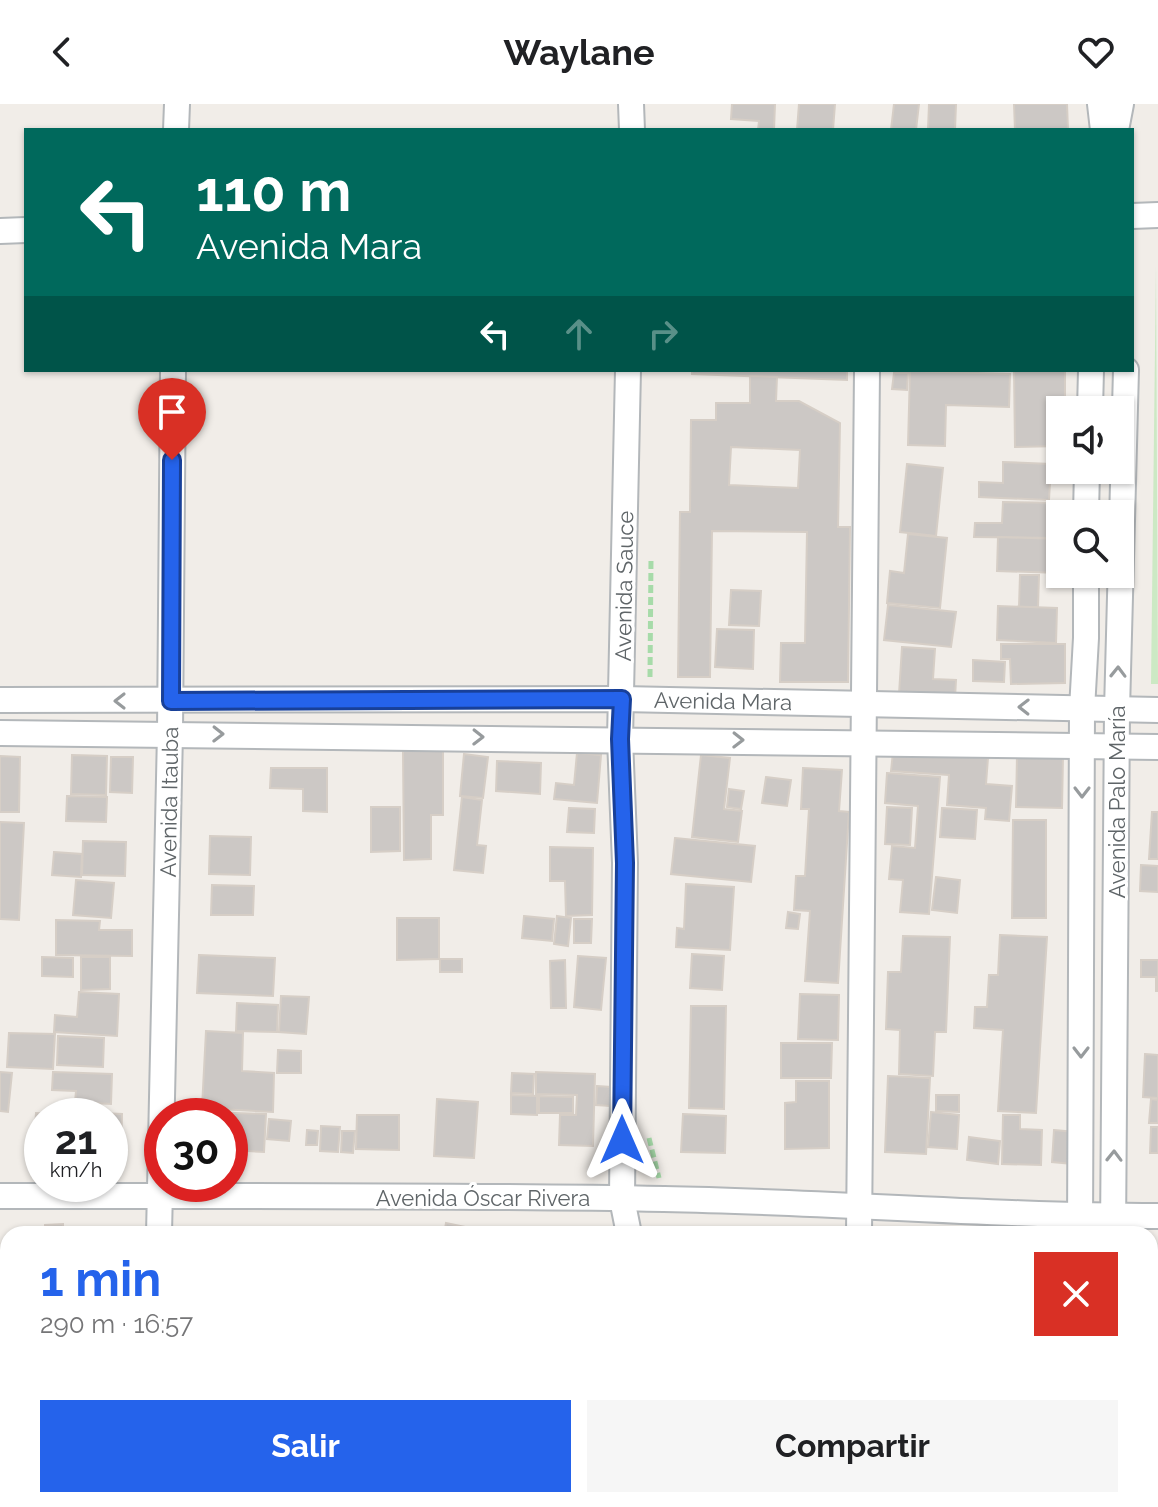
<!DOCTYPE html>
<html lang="es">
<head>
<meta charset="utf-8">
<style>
  body { margin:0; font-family:Raleway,sans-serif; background:#f6f6f6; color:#202124; height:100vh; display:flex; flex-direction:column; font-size:30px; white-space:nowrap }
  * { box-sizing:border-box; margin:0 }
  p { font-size:26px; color:#757577 }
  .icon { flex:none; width:44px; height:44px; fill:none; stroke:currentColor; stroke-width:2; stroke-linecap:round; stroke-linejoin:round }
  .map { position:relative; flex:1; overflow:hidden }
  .drawer { position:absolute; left:0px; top:1122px; width:1158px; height:282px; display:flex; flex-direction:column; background:#fff; border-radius:24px 24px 0 0; box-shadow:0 2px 6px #0004 }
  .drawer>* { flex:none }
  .hud { position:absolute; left:24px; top:24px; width:1110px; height:244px; border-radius:0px; box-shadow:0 2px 6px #0004; background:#00695c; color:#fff; overflow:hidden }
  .tools { position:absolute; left:1046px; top:292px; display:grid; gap:16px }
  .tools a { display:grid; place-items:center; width:88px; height:88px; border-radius:0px; background:#fff; box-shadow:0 2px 6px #0004; font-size:40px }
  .speed { position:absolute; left:24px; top:994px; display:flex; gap:16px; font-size:40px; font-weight:700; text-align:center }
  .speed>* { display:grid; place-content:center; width:104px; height:104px; border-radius:50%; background:#fff; box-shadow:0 2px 6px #0004; line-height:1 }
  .speed small { font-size:20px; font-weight:400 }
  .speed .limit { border:12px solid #d22; background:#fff; color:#111 }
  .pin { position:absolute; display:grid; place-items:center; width:68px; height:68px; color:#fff; margin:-82px -34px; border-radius:50% 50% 50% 0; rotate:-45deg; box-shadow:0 0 8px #0007 }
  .pin .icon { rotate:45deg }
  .me { position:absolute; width:88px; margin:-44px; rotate:0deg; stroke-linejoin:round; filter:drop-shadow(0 0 6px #0008) }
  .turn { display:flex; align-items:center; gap:28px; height:168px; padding:0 40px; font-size:36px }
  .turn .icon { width:104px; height:104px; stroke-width:2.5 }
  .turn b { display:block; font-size:56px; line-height:68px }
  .lanes { display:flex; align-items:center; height:76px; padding:0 40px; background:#0003; justify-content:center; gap:40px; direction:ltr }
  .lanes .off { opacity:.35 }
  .round { display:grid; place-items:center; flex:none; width:84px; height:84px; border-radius:0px; background:#f6f6f6 }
  .overview { display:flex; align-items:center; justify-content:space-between; height:136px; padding:0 40px }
  h1 { font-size:48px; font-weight:700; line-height:60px; color:#2563eb }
  .action { display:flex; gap:16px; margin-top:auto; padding:16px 40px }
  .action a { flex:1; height:92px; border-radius:0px; background:#2563eb; color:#fff; font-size:32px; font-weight:700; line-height:92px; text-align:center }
  .action a+a { background:#f6f6f6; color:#202124 }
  header { display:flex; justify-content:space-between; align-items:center; height:104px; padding:0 40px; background:#fff; font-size:36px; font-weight:700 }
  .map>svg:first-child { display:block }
  .green { fill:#cce9c4 }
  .building { fill:#ccc8c5; stroke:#d6cec6; stroke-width:2; fill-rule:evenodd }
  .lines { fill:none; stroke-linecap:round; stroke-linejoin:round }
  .minor-casing { stroke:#b3b7ba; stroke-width:28 }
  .path { stroke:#a7dba9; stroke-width:5; stroke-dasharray:8 4; stroke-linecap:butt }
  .minor { stroke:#fff; stroke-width:24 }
  .oneway { stroke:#979b9d }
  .route-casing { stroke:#184099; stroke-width:20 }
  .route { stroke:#2563eb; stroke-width:14 }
  .labels { text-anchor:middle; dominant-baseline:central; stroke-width:6; stroke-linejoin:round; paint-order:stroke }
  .street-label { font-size:22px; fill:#5f6568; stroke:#fff }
</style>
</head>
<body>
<header><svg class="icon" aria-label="back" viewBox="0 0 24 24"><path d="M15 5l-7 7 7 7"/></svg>Waylane<svg class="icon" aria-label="heart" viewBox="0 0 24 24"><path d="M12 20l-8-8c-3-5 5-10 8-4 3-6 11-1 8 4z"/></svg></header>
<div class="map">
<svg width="1158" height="1403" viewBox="0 0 1158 1403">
  <rect width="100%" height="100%" fill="#f1ede8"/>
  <polygon class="green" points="1156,161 1158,580 1151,580"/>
  <g class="building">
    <polygon points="732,0 775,0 774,26 758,26 759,17 731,15"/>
    <polygon points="799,0 835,0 833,26 797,26"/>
    <polygon points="894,0 919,0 916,26 891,26"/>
    <polygon points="929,0 956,0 955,26 928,26"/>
    <polygon points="1014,0 1067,0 1068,26 1015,26"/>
    <polygon points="692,266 847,266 847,276 692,270"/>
    <polygon points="1014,266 979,266 1065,266 1065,306 1060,306 1060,342 1015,343"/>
    <polygon points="910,267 1010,270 1009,303 946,301 945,342 908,341"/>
    <polygon points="894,269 908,269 907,286 892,285"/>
    <path d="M750,272L777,273L776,297H799L840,319L838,423H850L848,578H780L781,539H805L807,428L712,427L710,573H678L680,408H690L691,316H716V299H750ZM731,343L800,346L798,384L729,381Z"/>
    <polygon points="1003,358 1051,360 1049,396 979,393 979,378 1003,379"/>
    <polygon points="907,360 943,364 936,432 900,428"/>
    <polygon points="1003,398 1069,399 1068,410 1060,410 1060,434 974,433 975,419 1002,419"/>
    <polygon points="908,430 947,434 940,504 887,499 890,467 904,469"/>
    <polygon points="998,433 1060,435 1060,469 997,467"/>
    <polygon points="1020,471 1039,471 1038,503 1019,503"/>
    <polygon points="731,486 761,487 759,522 729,521"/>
    <polygon points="888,501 956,508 951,543 884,536"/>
    <polygon points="998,502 1057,504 1056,539 997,536"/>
    <polygon points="717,525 754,526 753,565 715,563"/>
    <polygon points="1001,540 1065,540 1065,579 1011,580 1010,555 1001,555"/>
    <polygon points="902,543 935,545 933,575 956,576 955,594 899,590"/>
    <polygon points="973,556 1005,558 1004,578 973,577"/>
    <polygon points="403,647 443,647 443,711 431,711 431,755 404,756"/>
    <polygon points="893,648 988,654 986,680 1012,682 1009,717 985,715 986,704 947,701 949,671 891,667"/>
    <polygon points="577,649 601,651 597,699 554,695 556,679 574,681"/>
    <polygon points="464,650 488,653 483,694 460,692"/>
    <polygon points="72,651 107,652 106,691 71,690"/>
    <polygon points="701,651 730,654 724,705 742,707 738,738 692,733"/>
    <polygon points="0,652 20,653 19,708 0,708"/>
    <polygon points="1017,652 1063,652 1062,704 1016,703"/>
    <polygon points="111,653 133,653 132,689 110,688"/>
    <polygon points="497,657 541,659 540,690 496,687"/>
    <polygon points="271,664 327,664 327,708 303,707 303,685 270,684"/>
    <polygon points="803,664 842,666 839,707 849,708 838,879 805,877 810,807 794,806 796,772 805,772 809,705 801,705"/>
    <polygon points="887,669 940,673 929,810 900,808 903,776 889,775 892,742 915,744 918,702 885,699"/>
    <polygon points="766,673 791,676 787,702 762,699"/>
    <polygon points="729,685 744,687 741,705 727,703"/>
    <polygon points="67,692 107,693 106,718 66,717"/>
    <polygon points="462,693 482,696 477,741 486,742 483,769 454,766"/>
    <polygon points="371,703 400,703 400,747 371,748"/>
    <polygon points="887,703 912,704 910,741 885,740"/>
    <polygon points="569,704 595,705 594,729 567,728"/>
    <polygon points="942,704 977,706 975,735 940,733"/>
    <polygon points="1152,708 1158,708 1158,755 1149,755"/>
    <polygon points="1013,716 1046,716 1046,814 1012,814"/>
    <polygon points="0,718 24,719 19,816 0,815"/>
    <polygon points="210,732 251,733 250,771 209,770"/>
    <polygon points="675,734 755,742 751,778 671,770"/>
    <polygon points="83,737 126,738 125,772 82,771"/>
    <polygon points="550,743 593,744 592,811 566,812 565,777 550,777"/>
    <polygon points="54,748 82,750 81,773 52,771"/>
    <polygon points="1141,761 1158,762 1158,788 1140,787"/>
    <polygon points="936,773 960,776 957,809 932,806"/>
    <polygon points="76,776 114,779 111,814 73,811"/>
    <polygon points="686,780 734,783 730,846 676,843 677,824 684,825"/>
    <polygon points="212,781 254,782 253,811 211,811"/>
    <polygon points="788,808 800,810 798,825 786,824"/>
    <polygon points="524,812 554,815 552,837 522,834"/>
    <polygon points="557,812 571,814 568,842 554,840"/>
    <polygon points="397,814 439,814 439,855 397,856"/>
    <polygon points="574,815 592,815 591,839 574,839"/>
    <polygon points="56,816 100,817 99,826 132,826 132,852 56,851"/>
    <polygon points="1000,831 1047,833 1036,1009 998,1007 1003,926 974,924 975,903 987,903 989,871 998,871"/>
    <polygon points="903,832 950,833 946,928 935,928 933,972 899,970 900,926 886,925 888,868 901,868"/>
    <polygon points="692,850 724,852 722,886 690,884"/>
    <polygon points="199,851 275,854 273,892 197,889"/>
    <polygon points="578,852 606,854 601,906 574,903"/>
    <polygon points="42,853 73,854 73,873 42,872"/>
    <polygon points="81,853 110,853 110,885 81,886"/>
    <rect x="440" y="855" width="22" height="13"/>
    <polygon points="565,856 566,904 551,904 550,857"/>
    <polygon points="1141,856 1158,856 1158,887 1156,887 1156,873 1141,873"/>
    <polygon points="79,888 119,890 117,932 54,928 55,911 77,913"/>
    <polygon points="800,890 839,891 838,936 798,935"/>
    <polygon points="281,892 309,893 306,930 279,928"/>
    <polygon points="237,899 278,901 277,928 236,927"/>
    <polygon points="691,902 726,902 724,1005 689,1004"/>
    <polygon points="206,927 243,929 242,967 274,969 273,1008 202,1004"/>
    <polygon points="9,929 55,930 53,965 7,963"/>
    <polygon points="58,932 104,934 103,963 57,961"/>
    <polygon points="781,939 832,939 831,974 781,974"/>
    <polygon points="278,946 301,947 301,969 277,969"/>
    <polygon points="1145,950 1158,951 1158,994 1143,993"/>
    <polygon points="0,968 12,969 8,1008 0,1007"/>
    <polygon points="53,968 112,970 111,1000 75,998 76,987 52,986"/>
    <polygon points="536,968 595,970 593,1042 559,1041 560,1011 576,1011 577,991 536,990"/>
    <polygon points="512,969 534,970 533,990 511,989"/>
    <polygon points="888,972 930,974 926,1050 885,1048"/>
    <polygon points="796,977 829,977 829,1044 785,1045 785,999 796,998"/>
    <polygon points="597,982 611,983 610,1002 596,1001"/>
    <polygon points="511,991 537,992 537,1011 511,1010"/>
    <polygon points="936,991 959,991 959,1008 936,1007"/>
    <polygon points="539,992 573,993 573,1009 539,1009"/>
    <polygon points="437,995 478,998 474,1054 434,1052"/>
    <polygon points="1151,995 1158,996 1158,1019 1149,1019"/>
    <polygon points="57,1007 122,1010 121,1046 110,1046 110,1012 57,1012"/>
    <polygon points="206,1008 266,1010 264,1048 230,1046 230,1012 206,1012"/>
    <polygon points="931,1008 959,1011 957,1045 928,1043"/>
    <polygon points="36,1009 49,1010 49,1012 42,1012 42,1037 34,1036"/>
    <polygon points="683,1010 726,1012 725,1049 681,1048"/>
    <polygon points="357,1011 399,1011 399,1046 356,1045"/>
    <polygon points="1003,1011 1020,1011 1020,1025 1042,1026 1041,1061 1002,1060"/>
    <polygon points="269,1015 291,1017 289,1037 267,1035"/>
    <polygon points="321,1022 340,1023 338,1048 320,1047"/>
    <polygon points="1151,1023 1158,1023 1158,1049 1150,1049"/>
    <polygon points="307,1026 318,1027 317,1041 306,1041"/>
    <polygon points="1054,1026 1075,1028 1072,1060 1052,1058"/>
    <polygon points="342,1027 355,1027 353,1049 341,1048"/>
    <polygon points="969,1033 1000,1037 998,1060 967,1056"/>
    <polygon points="446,1119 475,1125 474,1130 444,1130"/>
    <polygon points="63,1120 63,1130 45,1130 45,1121"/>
    <polygon points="1150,1200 1158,1200 1158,1230 1150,1229"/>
    <polygon points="691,1396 723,1396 723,1403 690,1403"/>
    <polygon points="802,1396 832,1396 831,1403 802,1403"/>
    <rect x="899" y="1396" width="31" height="7"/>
    <rect x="989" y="1396" width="44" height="7"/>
    <polygon points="562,1397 600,1401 600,1403 562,1403"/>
  </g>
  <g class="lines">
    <g class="minor-casing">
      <g id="minor">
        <polyline points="631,0 632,26"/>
        <polyline points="1100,0 1103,26"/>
        <polyline points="176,26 177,0"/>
        <polyline points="1116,26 1121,0"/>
        <polyline points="1132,112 1158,111"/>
        <polyline points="0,127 26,126"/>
        <polyline points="628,266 620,635 625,759 622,1095 629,1130"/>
        <polyline points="1090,306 1091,266"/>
        <polyline points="1086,410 1087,366"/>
        <polyline points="0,596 622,595 1158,606"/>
        <polyline points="0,629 1158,643"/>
        <path d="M0,1092C221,1092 443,1091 664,1095C829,1098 993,1112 1158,1112"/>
        <polyline points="159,1130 170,629 173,266"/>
        <polyline points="859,1130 867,266"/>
        <polyline points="1080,1130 1082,605 1086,534 1086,470"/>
        <polyline points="1113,1130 1117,606 1126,266"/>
        <polyline points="859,1396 859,1403"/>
        <polyline points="159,1403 159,1396"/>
        <polyline points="626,1403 627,1396"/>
        <polyline points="1077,1403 1077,1396"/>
        <polyline points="1110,1403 1110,1396"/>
      </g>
    </g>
    <g class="path">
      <polyline points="650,573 651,455"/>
      <polyline points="649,1034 659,1074"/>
    </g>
    <use href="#minor" class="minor"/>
  </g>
  <defs><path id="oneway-chevron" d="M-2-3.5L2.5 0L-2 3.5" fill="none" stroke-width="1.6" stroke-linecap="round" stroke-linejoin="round" transform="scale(2)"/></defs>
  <g class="oneway">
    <use href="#oneway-chevron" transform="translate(1118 568) rotate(-89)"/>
    <use href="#oneway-chevron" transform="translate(120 597) rotate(-180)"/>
    <use href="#oneway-chevron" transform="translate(1024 603) rotate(-179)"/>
    <use href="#oneway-chevron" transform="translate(218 630) rotate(1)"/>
    <use href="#oneway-chevron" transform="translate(478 633) rotate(1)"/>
    <use href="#oneway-chevron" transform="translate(738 636) rotate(1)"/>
    <use href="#oneway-chevron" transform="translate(1082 688) rotate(90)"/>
    <use href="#oneway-chevron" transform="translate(1081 948) rotate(90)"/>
    <use href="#oneway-chevron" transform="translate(1114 1052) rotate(-89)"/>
  </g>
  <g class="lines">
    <g class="route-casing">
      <polyline id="route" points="172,356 171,597 622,595 620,635 625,759 622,1036"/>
    </g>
    <use href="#route" class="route"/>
  </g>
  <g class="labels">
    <g class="street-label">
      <text transform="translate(624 482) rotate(-89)">Avenida Sauce</text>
      <text transform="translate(723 597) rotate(1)">Avenida Mara</text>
      <text transform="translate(169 698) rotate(-89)">Avenida Itauba</text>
      <text transform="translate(1117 698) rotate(-90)">Avenida Palo María</text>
      <text x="483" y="1094">Avenida Óscar Rivera</text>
    </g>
  </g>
</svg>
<div class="tools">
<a><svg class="icon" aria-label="sound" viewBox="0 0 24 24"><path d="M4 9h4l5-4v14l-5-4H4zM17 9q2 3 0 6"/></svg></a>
<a><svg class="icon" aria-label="search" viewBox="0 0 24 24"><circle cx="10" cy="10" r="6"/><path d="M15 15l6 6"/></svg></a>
</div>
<div class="speed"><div>21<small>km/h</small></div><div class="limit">30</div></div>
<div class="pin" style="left:172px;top:356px;background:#d93025"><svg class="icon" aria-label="arrive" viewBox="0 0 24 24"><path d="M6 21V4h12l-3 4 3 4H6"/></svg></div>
<svg class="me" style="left:622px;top:1036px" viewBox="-20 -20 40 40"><path d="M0-17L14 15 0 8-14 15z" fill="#2563eb" stroke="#fff" stroke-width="4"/></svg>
<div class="hud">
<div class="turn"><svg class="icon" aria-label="left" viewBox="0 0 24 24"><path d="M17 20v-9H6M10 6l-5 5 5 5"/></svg><div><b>110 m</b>Avenida Mara</div></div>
<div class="lanes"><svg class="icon" aria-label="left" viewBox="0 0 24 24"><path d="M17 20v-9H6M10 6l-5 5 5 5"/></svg><svg class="icon off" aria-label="ahead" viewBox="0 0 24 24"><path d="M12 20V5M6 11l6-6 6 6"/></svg><svg class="icon off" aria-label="right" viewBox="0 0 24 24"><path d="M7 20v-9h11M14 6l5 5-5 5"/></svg></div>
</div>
<section class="drawer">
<div class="overview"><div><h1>1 min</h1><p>290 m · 16:57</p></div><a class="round" style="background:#d93025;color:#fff"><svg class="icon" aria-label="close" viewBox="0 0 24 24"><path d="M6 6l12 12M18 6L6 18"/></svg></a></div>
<div class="action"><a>Salir</a><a>Compartir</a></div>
</section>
</div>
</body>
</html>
